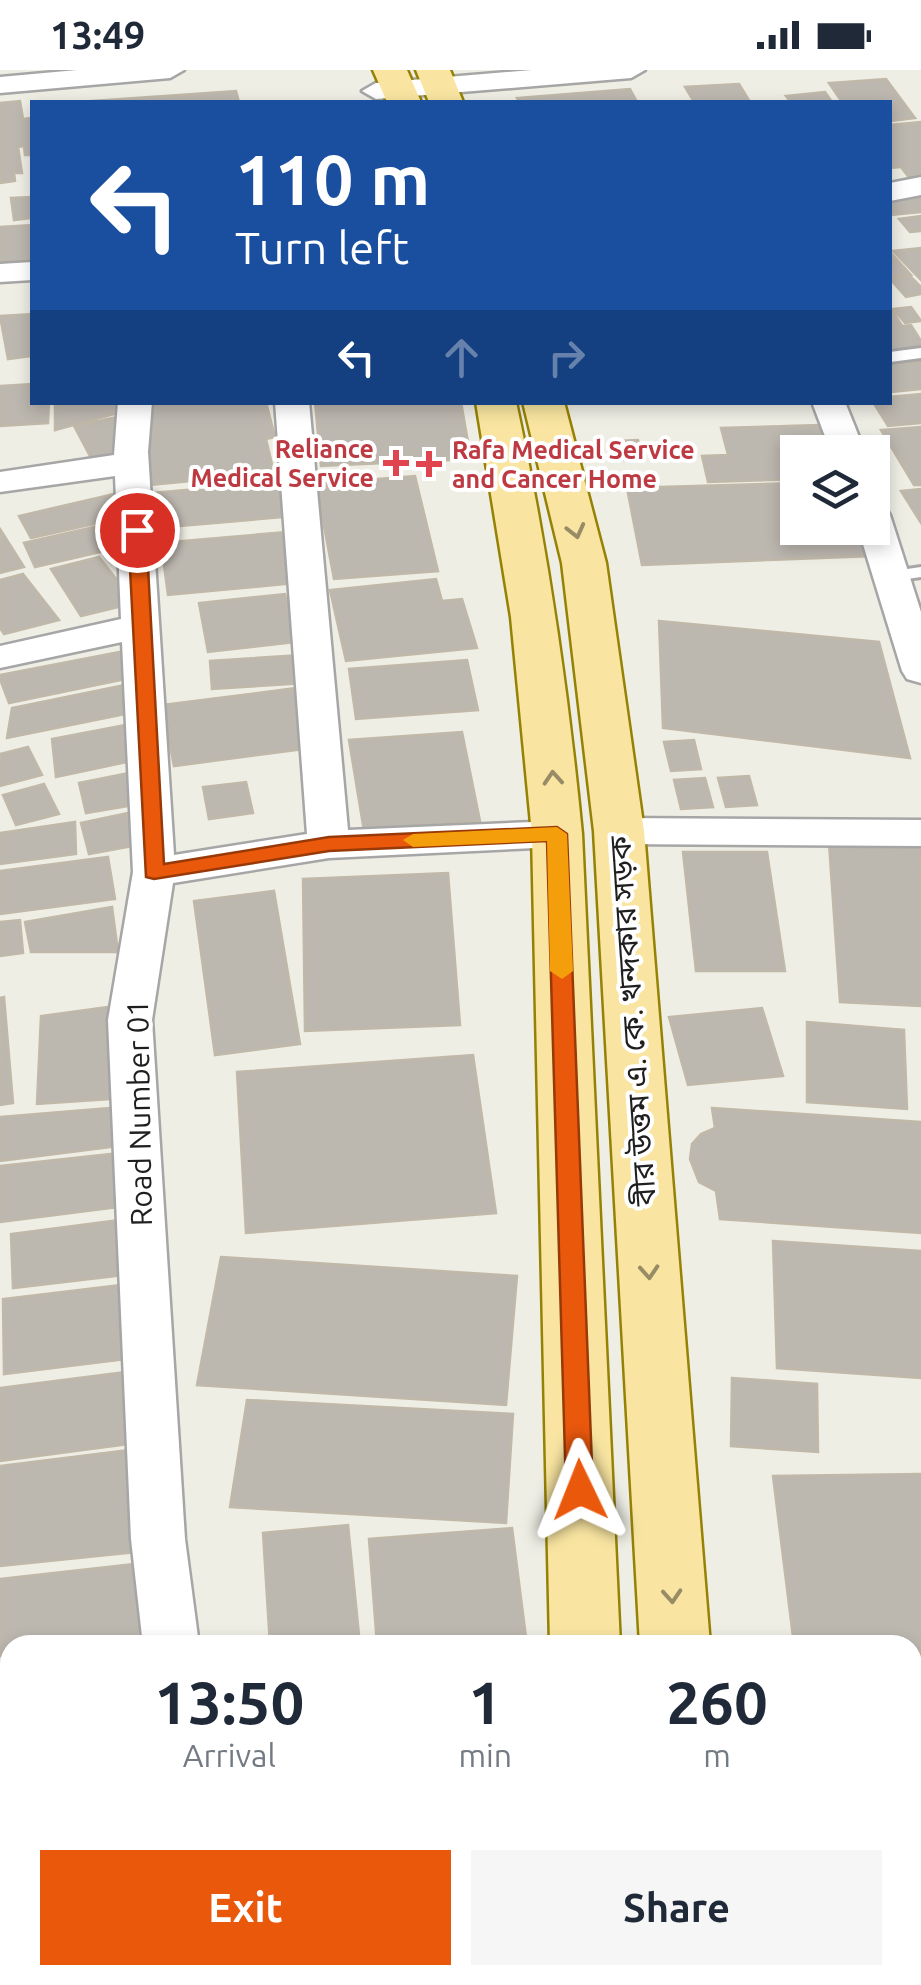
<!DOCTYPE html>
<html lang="en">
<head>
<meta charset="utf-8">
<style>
  body { margin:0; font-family:Ubuntu,"Noto Sans Bengali",sans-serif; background:#f6f6f7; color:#1f2937; height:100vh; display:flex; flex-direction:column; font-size:38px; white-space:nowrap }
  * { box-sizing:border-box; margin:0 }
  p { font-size:32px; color:#747a83 }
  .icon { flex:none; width:55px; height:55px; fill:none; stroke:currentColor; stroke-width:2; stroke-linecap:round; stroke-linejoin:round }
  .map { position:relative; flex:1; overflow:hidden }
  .drawer { position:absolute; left:0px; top:1565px; width:922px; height:350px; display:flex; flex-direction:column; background:#fff; border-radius:30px 30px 0 0; box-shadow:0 5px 15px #0003 }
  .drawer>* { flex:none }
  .hud { position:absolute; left:30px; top:30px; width:862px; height:305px; border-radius:0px; box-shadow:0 5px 15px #0003; background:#1a4fa0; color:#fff; overflow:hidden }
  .controls { position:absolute; left:780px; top:365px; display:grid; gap:20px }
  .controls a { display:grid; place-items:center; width:110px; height:110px; border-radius:0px; background:#fff; box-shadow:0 5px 15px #0003; font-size:50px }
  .pin { position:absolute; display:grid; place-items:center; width:85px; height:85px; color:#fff; margin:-42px; border:5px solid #fff; border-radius:50%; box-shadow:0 2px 10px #0007 }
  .me { position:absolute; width:110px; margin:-55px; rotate:358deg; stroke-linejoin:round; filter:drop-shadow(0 0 8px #0008) }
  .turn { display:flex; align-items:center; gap:35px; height:210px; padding:0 40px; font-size:45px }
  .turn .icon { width:130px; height:130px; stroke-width:2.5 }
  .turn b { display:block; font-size:70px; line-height:85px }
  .lanes { display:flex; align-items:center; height:95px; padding:0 40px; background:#0003; justify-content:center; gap:50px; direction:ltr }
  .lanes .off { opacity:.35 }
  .eta { display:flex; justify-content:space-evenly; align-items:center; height:170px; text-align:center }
  .eta b { font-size:60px; font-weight:700; line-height:70px }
  .button { display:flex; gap:20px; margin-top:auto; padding:20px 40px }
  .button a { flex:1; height:115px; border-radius:0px; background:#ea580c; color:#fff; font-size:40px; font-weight:700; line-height:115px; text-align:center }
  .button a+a { background:#f6f6f7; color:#1f2937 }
  .status { display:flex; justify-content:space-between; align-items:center; height:70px; padding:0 50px; background:#fff; direction:ltr }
  .status svg { height:28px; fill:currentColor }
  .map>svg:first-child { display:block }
  .building { fill:#bcb7af; stroke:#c0b8a8; stroke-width:2.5 }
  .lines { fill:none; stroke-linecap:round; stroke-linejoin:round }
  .service-casing { stroke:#a6a6a6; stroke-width:6 }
  .minor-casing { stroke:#a6a6a6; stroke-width:5 }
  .primary-casing { stroke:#958205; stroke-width:5 }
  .service { fill:#fff; fill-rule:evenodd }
  .minor { fill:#fff; fill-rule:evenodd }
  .primary { fill:#f9e5a1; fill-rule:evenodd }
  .oneway { stroke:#978c66 }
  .route { fill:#ea580c; stroke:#983908; stroke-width:2.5 }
  .slow { fill:#f59e0b }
  .health-dot { fill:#e0444e; stroke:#fff; stroke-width:4 }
  .labels { text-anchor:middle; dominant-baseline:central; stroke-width:8; stroke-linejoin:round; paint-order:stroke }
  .far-health-label { font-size:25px; font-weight:bold; fill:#be3a42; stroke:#fff; text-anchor:end }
  .street-label { font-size:30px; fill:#1f1f1f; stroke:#fff }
</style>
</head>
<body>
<div class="status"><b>13:49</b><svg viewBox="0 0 49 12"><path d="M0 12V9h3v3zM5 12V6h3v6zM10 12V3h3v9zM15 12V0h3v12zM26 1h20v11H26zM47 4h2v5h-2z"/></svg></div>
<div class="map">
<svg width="921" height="1915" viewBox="0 0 921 1915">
  <rect width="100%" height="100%" fill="#efeee5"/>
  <g class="building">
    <polygon points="886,9 915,48 890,51 890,32 842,32 829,13"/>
    <polygon points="739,14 750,32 694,32 685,17"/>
    <polygon points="630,19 637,32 519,32 517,28"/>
    <polygon points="236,21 239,32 78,32"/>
    <polygon points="825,22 832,32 791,32 786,26"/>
    <polygon points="20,31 23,49 32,48 32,85 25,85 24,76 18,77 22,103 14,103 15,111 0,113 0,33"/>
    <polygon points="921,52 921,108 910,109 901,97 890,98 890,55"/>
    <polygon points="920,123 921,142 892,145 890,131"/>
    <polygon points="32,127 32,148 14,150 11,128"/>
    <polygon points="921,146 921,161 910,162 899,149"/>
    <polygon points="32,155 32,189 0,193 0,157"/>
    <polygon points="921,178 921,210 893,181"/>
    <polygon points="890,182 911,205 890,207"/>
    <polygon points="910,206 921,217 921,224 906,227 890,209"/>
    <polygon points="890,237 902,256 911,255 921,271 921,279 890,291"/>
    <polygon points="911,237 921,251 905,253 893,239"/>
    <polygon points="32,244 32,286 8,289 0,246"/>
    <polygon points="921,292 921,319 890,322 890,294"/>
    <polygon points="32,314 32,332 49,332 48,353 0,356 0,316"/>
    <polygon points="921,324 921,353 888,356 873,332 890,332 890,327"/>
    <polygon points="55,332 124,332 125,341 55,360"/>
    <polygon points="145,332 266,332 275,367 266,369 274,403 151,415 143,371 151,370"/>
    <polygon points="315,332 461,332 471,389 321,396"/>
    <polygon points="122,346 121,384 91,388 74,356"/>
    <polygon points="820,355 827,380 788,382 790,389 798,388 798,409 708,412 702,386 728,385 721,358"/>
    <polygon points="921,357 921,415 914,415 881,360"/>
    <polygon points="638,370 644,390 624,390 619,371"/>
    <polygon points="415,406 438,501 334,509 316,414"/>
    <polygon points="277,412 284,447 157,458 153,423"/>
    <polygon points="798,413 798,458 865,458 873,486 642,495 627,418"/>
    <polygon points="921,419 921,453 901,421"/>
    <polygon points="114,424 116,449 31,468 19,446"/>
    <polygon points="120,451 122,477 35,497 24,473"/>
    <polygon points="0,459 24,497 0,503"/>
    <polygon points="286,462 296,513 168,525 161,473"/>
    <polygon points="99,487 135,533 81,546 51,499"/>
    <polygon points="23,504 59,550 4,564 0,558 0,510"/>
    <polygon points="436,509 442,531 462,529 477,578 346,591 330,520"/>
    <polygon points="285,524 296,572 208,582 199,533"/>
    <polygon points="659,551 879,572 910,688 663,658"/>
    <polygon points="125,581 135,607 9,633 0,609 0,605"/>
    <polygon points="301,585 305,613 212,619 210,591"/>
    <polygon points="467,590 478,640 356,649 349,599"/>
    <polygon points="125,615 135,642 7,668 12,638"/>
    <polygon points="297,618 312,678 174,696 162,635"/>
    <polygon points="136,653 141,689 56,707 52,669"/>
    <polygon points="462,662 480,751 364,761 349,670"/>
    <polygon points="694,670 701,699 671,701 664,672"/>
    <polygon points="28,677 42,705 0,716 0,684"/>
    <polygon points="139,701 146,733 86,743 79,713"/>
    <polygon points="749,706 757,735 726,737 718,708"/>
    <polygon points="705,708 713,737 681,739 674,710"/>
    <polygon points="246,712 253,743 209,749 203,717"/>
    <polygon points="44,714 59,744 16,755 3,725"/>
    <polygon points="142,740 149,773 89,784 81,753"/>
    <polygon points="75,752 76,784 0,794 0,763"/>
    <polygon points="829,773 920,778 921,936 840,932"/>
    <polygon points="683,782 767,782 785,901 696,901"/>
    <polygon points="108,787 115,829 0,844 0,801"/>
    <polygon points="448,803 460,955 305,961 303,809"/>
    <polygon points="274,821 300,974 215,985 194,831"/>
    <polygon points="112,837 118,882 31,882 25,852"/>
    <polygon points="20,850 23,883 0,886 0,852"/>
    <polygon points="4,927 13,1033 0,1035 0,928"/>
    <polygon points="116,936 125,1028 37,1034 41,946"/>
    <polygon points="762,938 783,1006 688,1015 669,947"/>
    <polygon points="807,952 904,960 907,1039 807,1032"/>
    <polygon points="473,985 496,1143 246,1163 237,1002"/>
    <polygon points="121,1037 127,1075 0,1091 0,1047"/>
    <polygon points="712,1038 921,1052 921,1163 720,1149 716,1121 699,1112 690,1089 692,1074 701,1064 715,1058"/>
    <polygon points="130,1082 135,1135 0,1152 0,1096"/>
    <polygon points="120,1150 125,1205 13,1218 11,1164"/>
    <polygon points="773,1171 921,1181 921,1308 777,1298"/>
    <polygon points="221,1187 517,1206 506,1335 197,1315"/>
    <polygon points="130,1214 135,1288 4,1304 3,1229"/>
    <polygon points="134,1301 137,1373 0,1391 0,1318"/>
    <polygon points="732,1308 817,1314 818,1382 731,1376"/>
    <polygon points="247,1330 513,1344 506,1453 230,1437"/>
    <polygon points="130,1380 138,1482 0,1496 0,1396"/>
    <polygon points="921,1404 921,1624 912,1624 912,1575 794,1575 773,1406"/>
    <polygon points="348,1455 360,1575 270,1575 263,1463"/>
    <polygon points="512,1458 527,1575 377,1575 369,1469"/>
    <polygon points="144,1493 147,1570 100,1575 10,1575 10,1585 0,1586 0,1509"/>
    <polygon points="10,1605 10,1688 0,1689 0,1606"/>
    <polygon points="10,1706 10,1880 0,1882 0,1707"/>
    <polygon points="921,1727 921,1915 834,1915 831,1905 912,1905 912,1728"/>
    <polygon points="234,1905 531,1905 532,1915 234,1915"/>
  </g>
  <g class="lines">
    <g class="service-casing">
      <g id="service">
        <polygon points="921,278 921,288 890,292 890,282"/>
        <polygon points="921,497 921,507 893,511 884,506 887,502"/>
      </g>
    </g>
    <g class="minor-casing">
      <g id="minor">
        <polygon points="77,0 184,0 170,8 0,23 0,7"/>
        <polygon points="532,0 645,0 631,8 376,29 362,21 376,13"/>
        <polygon points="921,107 921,125 890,131 890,113"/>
        <polygon points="32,192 32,210 0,212 0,194"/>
        <polygon points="118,332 152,332 148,382 174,785 307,764 275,332 309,332 348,760 557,751 572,754 578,764 572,774 557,777 329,788 173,813 152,950 185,1469 199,1575 143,1575 131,1469 108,950 133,802 122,572 0,598 0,576 121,549 115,406 0,422 0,402 114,385"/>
        <polygon points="812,332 845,332 865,382 831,382"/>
        <polygon points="872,434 885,437 890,445 921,542 921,613 907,609 902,601 858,458 872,458"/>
        <polygon points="619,748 921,750 921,776 619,774 604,770 598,761 604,752"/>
        <polygon points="912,1632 921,1632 921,1684 912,1685"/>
        <polygon points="118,1905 186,1905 182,1915 114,1915"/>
      </g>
    </g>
    <g class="primary-casing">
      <g id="primary">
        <polygon points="373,0 407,0 421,32 387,32"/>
        <polygon points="416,0 450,0 463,32 429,32"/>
        <path d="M476,332H516C547,475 568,619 582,764L620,1575H550L532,764L511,547Z"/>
        <polygon points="523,332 564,332 606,493 644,761 710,1575 640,1575 594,761 562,493"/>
        <polygon points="573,1905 649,1905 650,1915 574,1915"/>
        <polygon points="678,1905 754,1905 756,1915 680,1915"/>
      </g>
    </g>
    <use href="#service" class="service"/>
    <use href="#minor" class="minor"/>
    <use href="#primary" class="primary"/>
  </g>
  <defs><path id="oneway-chevron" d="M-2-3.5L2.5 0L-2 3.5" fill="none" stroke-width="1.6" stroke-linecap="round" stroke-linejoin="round" transform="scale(2.5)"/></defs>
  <g class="oneway">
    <use href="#oneway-chevron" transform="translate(576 461) rotate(76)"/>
    <use href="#oneway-chevron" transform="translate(553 708) rotate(-94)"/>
    <use href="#oneway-chevron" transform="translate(649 1202) rotate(86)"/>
    <use href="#oneway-chevron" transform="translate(672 1526) rotate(86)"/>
  </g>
  <polygon class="route" points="137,454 146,460 164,794 329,767 557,757 567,764 593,1420 589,1429 580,1432 570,1429 566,1420 547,771 329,781 154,809 146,807 128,460"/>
  <polygon class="slow" points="557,757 567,764 573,901 562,909 550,901 547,771 413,777 403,770 413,764"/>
  <g class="health-dot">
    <path d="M391 378h10v10h10v10h-10v10h-10v-10h-10v-10h10z"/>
    <path d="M424 379h10v10h10v10h-10v10h-10v-10h-10v-10h10z"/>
  </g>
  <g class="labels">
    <g class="far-health-label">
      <text x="374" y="379">Reliance<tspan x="374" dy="29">Medical Service</tspan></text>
      <text x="452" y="380" text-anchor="start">Rafa Medical Service<tspan x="452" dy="29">and Cancer Home</tspan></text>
    </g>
    <g class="street-label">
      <text transform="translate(632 951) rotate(-94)">বীর উত্তম এ. কে. খন্দকার সড়ক</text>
      <text transform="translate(139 1043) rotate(-91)">Road Number 01</text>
    </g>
  </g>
</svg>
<div class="controls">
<a><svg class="icon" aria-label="layers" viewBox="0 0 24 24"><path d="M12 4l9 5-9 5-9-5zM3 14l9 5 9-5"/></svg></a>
</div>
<div class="pin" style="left:137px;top:460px;background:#d93025"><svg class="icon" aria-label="arrive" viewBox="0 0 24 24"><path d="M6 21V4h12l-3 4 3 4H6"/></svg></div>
<svg class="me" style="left:580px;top:1420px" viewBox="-20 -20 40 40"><path d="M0-17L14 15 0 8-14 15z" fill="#ea580c" stroke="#fff" stroke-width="4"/></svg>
<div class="hud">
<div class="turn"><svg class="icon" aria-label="left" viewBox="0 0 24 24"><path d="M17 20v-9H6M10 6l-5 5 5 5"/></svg><div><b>110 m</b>Turn left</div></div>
<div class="lanes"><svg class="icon" aria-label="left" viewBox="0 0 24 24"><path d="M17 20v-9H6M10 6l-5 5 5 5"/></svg><svg class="icon off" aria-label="ahead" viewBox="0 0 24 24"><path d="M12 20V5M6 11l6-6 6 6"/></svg><svg class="icon off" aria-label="right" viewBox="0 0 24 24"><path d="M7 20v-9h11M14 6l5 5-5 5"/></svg></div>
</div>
<section class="drawer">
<div class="eta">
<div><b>13:50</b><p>Arrival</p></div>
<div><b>1</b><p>min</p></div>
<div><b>260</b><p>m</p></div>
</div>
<div class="button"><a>Exit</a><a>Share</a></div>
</section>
</div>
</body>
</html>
